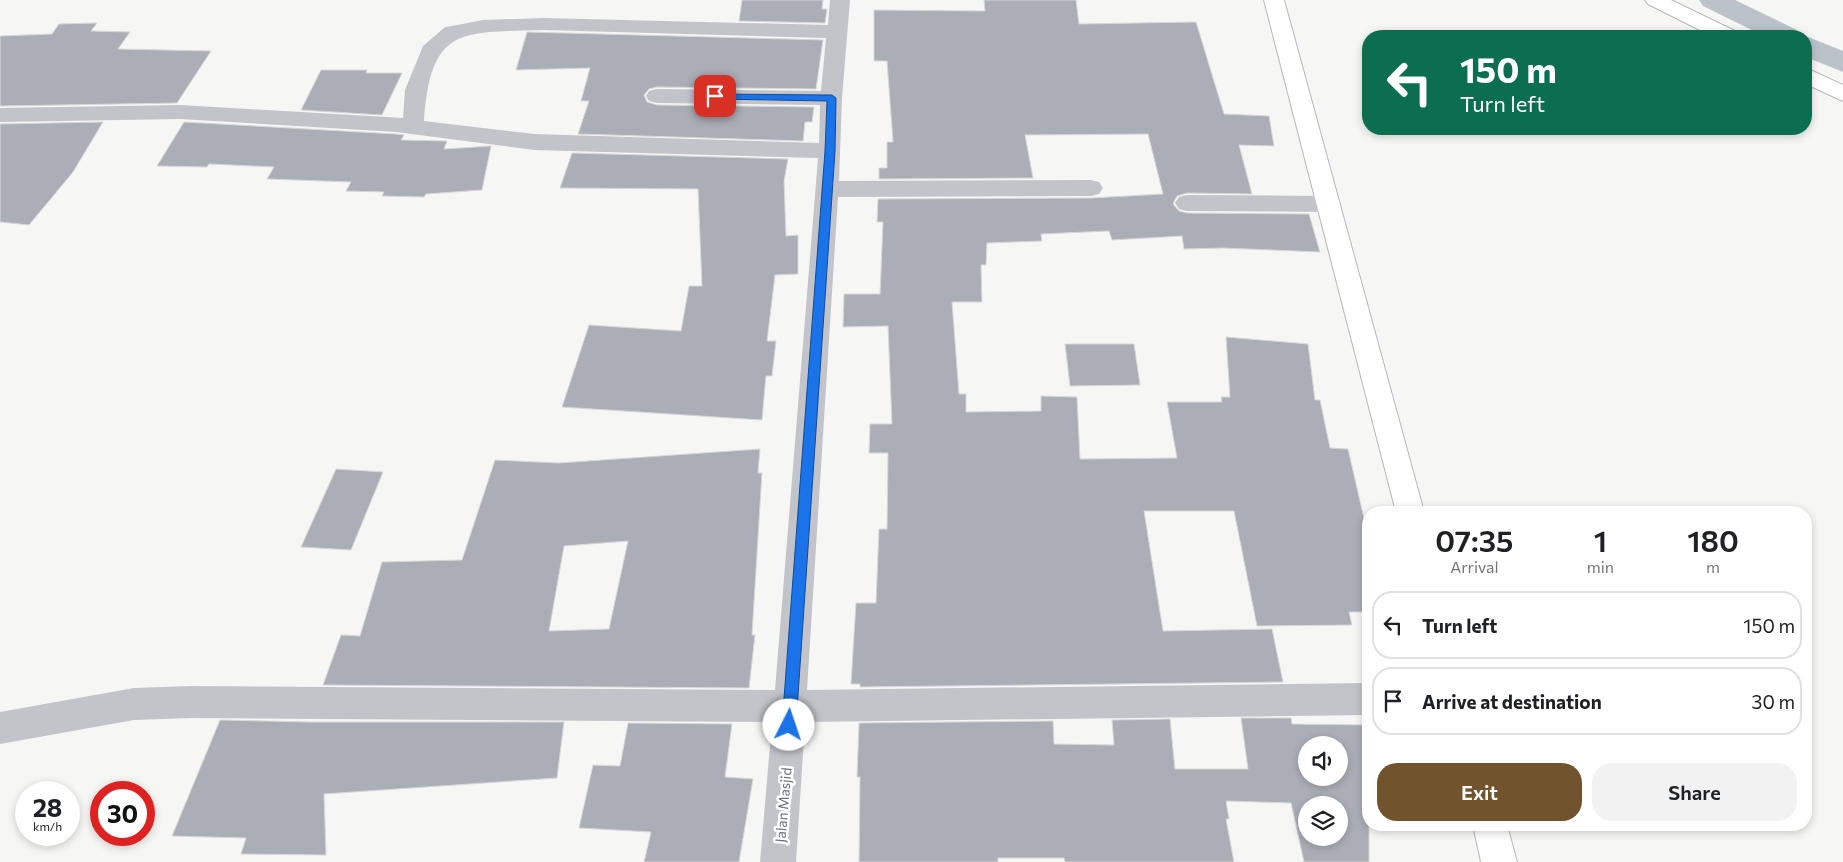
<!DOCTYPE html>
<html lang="en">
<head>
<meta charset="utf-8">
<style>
  body { margin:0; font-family:Commissioner,sans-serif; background:#f2f2f2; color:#202124; height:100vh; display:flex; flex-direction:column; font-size:19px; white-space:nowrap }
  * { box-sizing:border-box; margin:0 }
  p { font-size:16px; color:#757577 }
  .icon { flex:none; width:28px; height:28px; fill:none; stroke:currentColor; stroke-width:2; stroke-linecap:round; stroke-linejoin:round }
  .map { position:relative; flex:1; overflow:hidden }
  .details { position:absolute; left:1362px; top:506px; width:450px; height:325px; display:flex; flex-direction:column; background:#fff; border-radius:20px; box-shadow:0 2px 8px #0003 }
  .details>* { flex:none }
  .banner { position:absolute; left:1362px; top:30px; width:450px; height:105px; border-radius:20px; box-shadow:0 2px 8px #0003; background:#0b6e4f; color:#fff; overflow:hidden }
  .controls { position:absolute; left:1298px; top:736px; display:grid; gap:10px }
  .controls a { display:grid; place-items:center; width:50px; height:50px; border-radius:50%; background:#fff; box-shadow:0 2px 8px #0003; font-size:25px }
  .speed { position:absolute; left:15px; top:781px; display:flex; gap:10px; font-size:25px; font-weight:700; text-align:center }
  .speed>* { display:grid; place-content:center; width:65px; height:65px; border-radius:50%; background:#fff; box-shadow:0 2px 8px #0003; line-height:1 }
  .speed small { font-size:12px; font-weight:400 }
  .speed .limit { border:8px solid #d22; background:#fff; color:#111 }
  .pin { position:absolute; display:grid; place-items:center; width:42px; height:42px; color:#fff; margin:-21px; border-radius:10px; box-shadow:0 2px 8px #0006 }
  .me { position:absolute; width:55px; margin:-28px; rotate:4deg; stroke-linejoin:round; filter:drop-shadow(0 0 4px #0008) }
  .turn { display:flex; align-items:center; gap:18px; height:105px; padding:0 15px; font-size:22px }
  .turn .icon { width:65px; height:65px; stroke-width:2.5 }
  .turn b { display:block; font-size:35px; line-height:42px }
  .eta { display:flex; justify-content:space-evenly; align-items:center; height:85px; text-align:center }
  .eta b { font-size:30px; font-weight:600; line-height:35px }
  .action { display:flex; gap:10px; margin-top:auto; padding:10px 15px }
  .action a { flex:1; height:58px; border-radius:20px; background:#71542d; color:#fff; font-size:20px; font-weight:600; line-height:58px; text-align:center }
  .action a+a { background:#f2f2f2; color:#202124 }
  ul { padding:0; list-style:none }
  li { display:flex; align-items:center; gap:15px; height:68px; margin:0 10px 8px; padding:0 5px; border:2px solid #e0e0e0; border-radius:20px }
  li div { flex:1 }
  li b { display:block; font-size:19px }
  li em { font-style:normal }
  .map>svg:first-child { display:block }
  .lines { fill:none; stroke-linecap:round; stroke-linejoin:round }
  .canal { fill:#bcc2ca; fill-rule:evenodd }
  .building { fill:#acaeb7; stroke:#d8d8d7; fill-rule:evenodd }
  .secondary-casing { stroke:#b5b7bd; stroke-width:2 }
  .street { fill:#c3c4c9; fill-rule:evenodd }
  .secondary { fill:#fff; fill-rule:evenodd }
  .route { fill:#1a73e8; stroke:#114b97 }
  .labels { text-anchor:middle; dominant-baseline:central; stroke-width:5; stroke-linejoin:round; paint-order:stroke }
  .street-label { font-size:14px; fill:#696e82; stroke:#fff }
</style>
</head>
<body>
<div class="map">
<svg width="1843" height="862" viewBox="0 0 1843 862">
  <rect width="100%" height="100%" fill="#f6f7f4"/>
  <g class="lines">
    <g class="canal">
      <polygon points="1699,0 1735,0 1797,30 1801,36 1764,36 1703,6"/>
      <polygon points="1804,36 1806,36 1843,51 1843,72 1806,57 1806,36"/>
    </g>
  </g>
  <g class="building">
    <polygon points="742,0 823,0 822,9 827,9 825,23 739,21"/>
    <polygon points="984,0 1076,0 1079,24 1196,22 1224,114 1269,116 1274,146 1239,145 1252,194 1187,193 1177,196 1173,204 1179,211 1187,213 1309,214 1320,252 1223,248 1184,249 1182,236 1112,240 1109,231 1041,234 1042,241 987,243 986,265 981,265 982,302 952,302 959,394 966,394 966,412 1041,411 1041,396 1077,397 1080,459 1177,458 1167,402 1222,402 1221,397 1230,397 1226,337 1308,344 1315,400 1320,400 1330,448 1348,449 1369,540 1369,612 1349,612 1352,625 1257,626 1234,511 1144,511 1163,631 1272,629 1283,682 860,687 860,684 851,684 856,603 876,603 879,529 887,529 888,453 869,453 870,424 892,424 888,326 843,327 844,294 880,294 883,222 877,222 878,199 1091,198 1163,194 1148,134 1025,135 1033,178 879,179 879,168 887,168 887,142 893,142 887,61 874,61 874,10 985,11"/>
    <polygon points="97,23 91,31 130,32 118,49 211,51 177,103 0,106 0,36 52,34 59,24"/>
    <polygon points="527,32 823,40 816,89 657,87 649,89 644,95 647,102 657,105 814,107 812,122 805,122 803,141 578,134 589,101 581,101 590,68 516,70"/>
    <polygon points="321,70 367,70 366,73 402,73 382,115 301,110"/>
    <polygon points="103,122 73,172 29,225 0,222 0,124"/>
    <polygon points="184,122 396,134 404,135 401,140 447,141 444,149 491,146 482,190 426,194 424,197 382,196 384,192 346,191 351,182 267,179 274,167 209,164 207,167 157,166"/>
    <polygon points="572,153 788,159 784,181 786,236 798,235 798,274 775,275 767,341 776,341 772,376 766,376 762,420 562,407 589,325 681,331 689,286 702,286 698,189 560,188"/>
    <polygon points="1065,344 1134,344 1140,385 1070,386"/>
    <path d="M760,449L758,473H762L752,635H755L749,688L323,685L341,635L360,636L382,562L462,560L495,460L559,463ZM628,541L609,629L549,631L564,546Z"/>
    <polygon points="336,469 383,472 351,550 301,547"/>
    <path d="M1241,718H1291L1292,724L1369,725V862H1304L1291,803L1226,801L1229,819H1226L1234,862H1065L1064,858H998V862H859L860,777H857L859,723L1053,721L1054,744L1114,745L1112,720L1170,719L1175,769H1248ZM1306,745H1339V778H1306ZM1306,805H1339V838H1306Z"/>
    <polygon points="220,720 310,722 564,722 557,778 324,794 326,855 241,854 246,838 172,836"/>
    <polygon points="628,723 732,724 725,777 753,779 739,862 644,862 651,832 579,828 593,765 620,766"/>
  </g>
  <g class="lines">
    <g class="secondary-casing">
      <g id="secondary">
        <polygon points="1264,0 1284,0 1424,512 1396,512"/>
        <polygon points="1645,0 1671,0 1735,31 1738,36 1712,36 1648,4"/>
        <polygon points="1806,68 1843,85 1843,101 1806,84"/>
        <polygon points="1473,825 1507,825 1517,862 1481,862"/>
      </g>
    </g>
    <g class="street">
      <path d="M830,0H850L842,98L839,181L1091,180L1099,182L1103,188L1099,194L1091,196L838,197L807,690L1369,683V715L805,722L796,862H760L772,722L191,718L134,720L0,744V712L134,688L191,686L775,690L818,158L534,150L396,132L180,119L0,122V108L180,105L403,118L405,90L423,46L445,27L452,26L483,20L544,18L828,25ZM544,30L826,38L821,91L657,89L649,91L646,96L649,101L657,103L820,105L819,143L534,134L424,121C431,25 461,33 544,30Z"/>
      <polygon points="1187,195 1329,196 1337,198 1341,204 1337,210 1329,212 1187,211 1179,209 1175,203 1179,197"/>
    </g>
    <use href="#secondary" class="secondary"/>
  </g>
  <polygon class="route" points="712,94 832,95 836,98 835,151 796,725 794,730 789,732 784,730 782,725 825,151 827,101 715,99 712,99"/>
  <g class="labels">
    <g class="street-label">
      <text transform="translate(783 805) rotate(-85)">Jalan Masjid</text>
    </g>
  </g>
</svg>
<div class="controls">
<a><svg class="icon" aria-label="sound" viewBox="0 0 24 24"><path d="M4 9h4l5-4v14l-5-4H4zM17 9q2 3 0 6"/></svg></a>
<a><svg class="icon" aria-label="layers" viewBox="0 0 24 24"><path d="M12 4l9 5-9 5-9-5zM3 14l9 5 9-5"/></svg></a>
</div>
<div class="speed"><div>28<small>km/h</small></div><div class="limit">30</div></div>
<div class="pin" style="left:715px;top:96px;background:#d93025"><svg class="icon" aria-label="arrive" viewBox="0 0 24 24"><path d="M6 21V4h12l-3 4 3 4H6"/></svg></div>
<svg class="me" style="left:789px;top:725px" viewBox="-20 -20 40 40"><circle r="19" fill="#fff"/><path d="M0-13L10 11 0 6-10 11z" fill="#1a73e8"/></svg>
<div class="banner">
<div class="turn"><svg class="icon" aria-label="left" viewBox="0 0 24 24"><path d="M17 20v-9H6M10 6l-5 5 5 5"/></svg><div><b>150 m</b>Turn left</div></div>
</div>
<section class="details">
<div class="eta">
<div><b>07:35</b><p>Arrival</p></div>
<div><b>1</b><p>min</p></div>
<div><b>180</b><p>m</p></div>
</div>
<ul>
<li><svg class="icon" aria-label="left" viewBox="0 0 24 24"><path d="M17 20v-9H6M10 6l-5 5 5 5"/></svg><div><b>Turn left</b></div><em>150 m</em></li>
<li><svg class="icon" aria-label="arrive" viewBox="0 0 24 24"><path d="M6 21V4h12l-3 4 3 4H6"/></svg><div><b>Arrive at destination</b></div><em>30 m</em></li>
</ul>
<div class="action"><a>Exit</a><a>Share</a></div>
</section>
</div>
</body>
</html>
